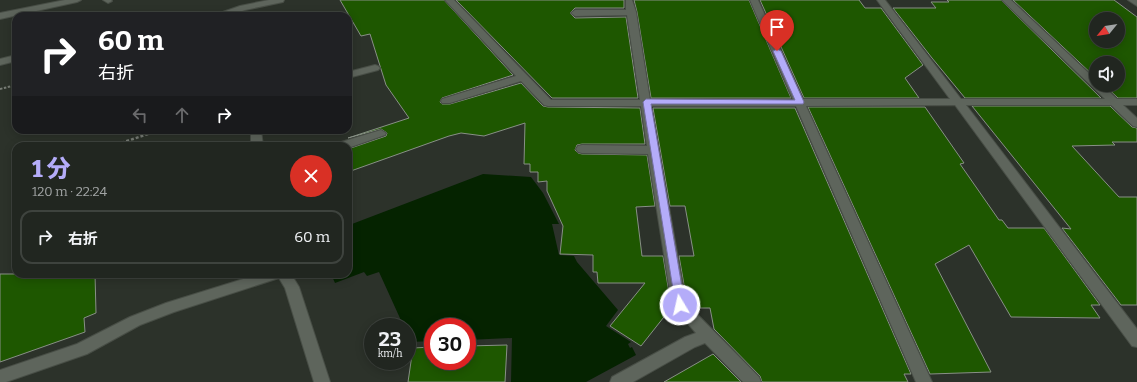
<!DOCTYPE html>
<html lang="ja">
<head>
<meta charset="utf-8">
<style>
  body { margin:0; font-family:Bitter,"Noto Sans JP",serif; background:#2d322d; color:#f1f3f6; height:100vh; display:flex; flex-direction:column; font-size:15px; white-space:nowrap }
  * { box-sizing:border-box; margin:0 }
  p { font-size:13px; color:#a2a5a5 }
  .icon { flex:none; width:22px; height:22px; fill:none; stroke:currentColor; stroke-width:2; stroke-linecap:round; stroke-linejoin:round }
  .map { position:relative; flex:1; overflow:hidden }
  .sheet { position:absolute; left:12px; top:142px; width:340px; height:136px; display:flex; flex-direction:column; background:#212620; border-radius:12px; box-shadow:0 2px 10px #0003,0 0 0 1px #3e433e }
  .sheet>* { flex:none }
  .guide { position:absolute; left:12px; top:12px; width:340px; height:122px; border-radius:12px; box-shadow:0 2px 10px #0003,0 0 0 1px #3e433e; background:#202124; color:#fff; overflow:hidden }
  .needle { width:26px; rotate:240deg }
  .controls { position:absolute; left:1089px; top:12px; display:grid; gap:8px }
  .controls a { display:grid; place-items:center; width:36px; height:36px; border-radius:50%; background:#212620; box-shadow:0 2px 10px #0003,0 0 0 1px #3e433e; font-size:20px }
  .speed { position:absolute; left:364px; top:318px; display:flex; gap:8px; font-size:20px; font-weight:700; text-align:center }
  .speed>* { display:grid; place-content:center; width:52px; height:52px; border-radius:50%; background:#212620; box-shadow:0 2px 10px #0003,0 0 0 1px #3e433e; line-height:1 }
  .speed small { font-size:10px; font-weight:400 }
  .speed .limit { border:6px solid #d22; background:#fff; color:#111 }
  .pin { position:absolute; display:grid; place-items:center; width:34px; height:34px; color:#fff; margin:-41px -17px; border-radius:50% 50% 50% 0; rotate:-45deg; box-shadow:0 0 4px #0007 }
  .pin .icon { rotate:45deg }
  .me { position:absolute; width:44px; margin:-22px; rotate:351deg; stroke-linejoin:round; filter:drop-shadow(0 0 3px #0008) }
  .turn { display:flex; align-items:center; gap:14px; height:84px; padding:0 20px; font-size:18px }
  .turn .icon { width:52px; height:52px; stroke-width:2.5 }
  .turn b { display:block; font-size:28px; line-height:34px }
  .lanes { display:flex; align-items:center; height:38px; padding:0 20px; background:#0003; justify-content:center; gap:20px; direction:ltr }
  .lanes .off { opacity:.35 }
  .round { display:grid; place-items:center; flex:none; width:42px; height:42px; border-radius:21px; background:#2d322d }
  .head { display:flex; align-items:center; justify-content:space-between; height:68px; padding:0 20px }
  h1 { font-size:24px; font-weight:800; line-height:30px; color:#b4acf9 }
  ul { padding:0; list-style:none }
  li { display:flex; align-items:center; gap:12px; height:54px; margin:0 8px 6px; padding:0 12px; border:2px solid #3e433e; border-radius:12px }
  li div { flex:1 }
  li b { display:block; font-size:15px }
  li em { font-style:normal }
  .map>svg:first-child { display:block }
  .water { fill:#052300 }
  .building { fill:#1e5700; stroke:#889086; fill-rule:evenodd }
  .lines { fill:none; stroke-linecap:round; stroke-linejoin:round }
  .minor-casing { stroke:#484e46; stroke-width:2 }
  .path-far1 { stroke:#787d76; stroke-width:2; stroke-dasharray:2.5 1.5; stroke-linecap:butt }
  .path { stroke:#787d76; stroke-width:2.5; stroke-dasharray:3 2; stroke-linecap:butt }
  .minor { fill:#5e655c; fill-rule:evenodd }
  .route { fill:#b4acf9; stroke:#7570a2 }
</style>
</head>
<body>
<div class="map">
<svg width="1137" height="382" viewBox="0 0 1137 382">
  <rect width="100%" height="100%" fill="#2c322a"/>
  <polygon class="water" points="483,174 531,177 543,193 559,224 552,224 559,255 574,256 577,262 618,310 606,326 631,342 628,344 630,348 632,347 636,355 586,382 511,382 512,338 467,340 467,327 433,327 433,341 410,342 407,334 407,327 404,327 379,272 367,276 364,272 335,283 331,274 348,274 348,251 350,250 348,246 348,223 352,224"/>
  <g class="building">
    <polygon points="340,0 444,0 513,75 442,98 440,102 442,104 450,104 521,83 543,106 548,107 640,108 645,144 582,144 577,145 575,150 578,153 582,154 647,155 655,206 636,207 642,256 663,256 671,305 672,308 671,308 641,346 610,326 645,283 598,283 597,272 593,272 593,255 560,254 563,226 547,191 547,181 538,182 538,172 530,172 530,164 524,164 525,123 484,136 461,133 449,136 348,172 348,149 386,136 387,133 381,129 348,138 409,118 386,85 370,34 361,36"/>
    <polygon points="456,0 624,0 624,8 575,8 570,13 575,18 626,17 638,98 552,98"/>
    <polygon points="634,0 749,0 791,98 651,98 637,12"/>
    <polygon points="760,0 859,0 865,8 881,8 923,65 905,78 919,98 804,98"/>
    <polygon points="947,0 1001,0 1101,98 965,98 932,58 893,8 936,8 931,2 949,2"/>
    <path d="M1013,0H1114L1137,17V98H1118L1104,85H1118V63H1096V78ZM1096,19H1118V41H1096Z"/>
    <polygon points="972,106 1110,106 1132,127 1137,128 1137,142 1112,142 1115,145 1072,146 1119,197 1137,197 1137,305 1121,305 1062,228 1071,229"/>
    <polygon points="808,107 925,107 964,163 960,164 999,220 1002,220 1008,228 1044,228 1100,305 1091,305 1100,318 1011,317 969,245 935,264 991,372 930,374"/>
    <polygon points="653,108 795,108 911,374 904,374 908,382 762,382 760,376 714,329 710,308 693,308 687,302 679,256 694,256 685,206 670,206"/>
    <polygon points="0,274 95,274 96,313 84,318 85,332 0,362"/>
    <polygon points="507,345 505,382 408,382 413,348 433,347 433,361 467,361 467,346"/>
    <polygon points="713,354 741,382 664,382"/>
  </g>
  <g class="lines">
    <g class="minor-casing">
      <g id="minor">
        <polygon points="65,0 81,0 77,2 0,19 0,13"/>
        <polygon points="103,0 111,0 112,1 108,3"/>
        <polygon points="269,0 284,0 283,2 245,10 228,16 216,16 217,14 240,6"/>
        <polygon points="445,0 454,0 551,100 640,100 627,15 575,16 571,13 575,10 626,10 626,0 632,0 636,12 650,100 793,100 750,0 758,0 803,99 950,99 877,0 885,0 961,99 1105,99 1002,0 1011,0 1096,80 1096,85 1102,85 1117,99 1137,99 1137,105 1123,105 1137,118 1137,127 1133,126 1111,105 966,105 1137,329 1137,347 1132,346 955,105 806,106 932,382 916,382 796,106 651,106 686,303 759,377 761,382 743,382 705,343 695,347 633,382 610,382 612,377 685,337 696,333 672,305 648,154 582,153 578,152 576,149 578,146 582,145 647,146 641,106 548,106 544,105 521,81 450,103 442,103 441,101 442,99 516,76"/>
        <polygon points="1128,0 1137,0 1137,6"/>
        <polygon points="16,55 16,61 0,65 0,59"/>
        <polygon points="375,65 378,66 380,68 378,70 348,78 348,72"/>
        <polygon points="251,130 261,130 263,146 251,146"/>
        <polygon points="381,130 386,133 385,135 348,148 348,146 336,146 338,143"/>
        <polygon points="259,274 291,274 299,287 330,382 314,382 285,288 279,278 174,312 140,325 87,354 6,382 0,382 0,370 77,344 130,317 166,303"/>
      </g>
    </g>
    <polyline class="path-far1" points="0,89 16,85"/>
    <polyline class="path" points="112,146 160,130"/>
    <use href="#minor" class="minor"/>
  </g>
  <polygon class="route" points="777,49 781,51 804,102 803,104 651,104 685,305 683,308 680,310 676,308 643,102 646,99 795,100 773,51"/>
</svg>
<div class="controls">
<a><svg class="needle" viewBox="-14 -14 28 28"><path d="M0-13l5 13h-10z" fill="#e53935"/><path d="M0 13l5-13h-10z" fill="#a2a5a5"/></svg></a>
<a><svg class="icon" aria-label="sound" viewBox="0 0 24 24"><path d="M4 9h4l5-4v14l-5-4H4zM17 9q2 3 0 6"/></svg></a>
</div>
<div class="speed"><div>23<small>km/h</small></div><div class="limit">30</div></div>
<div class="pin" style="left:777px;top:51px;background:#d93025"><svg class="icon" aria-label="arrive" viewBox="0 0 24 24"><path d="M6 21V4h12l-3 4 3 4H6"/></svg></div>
<svg class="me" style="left:680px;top:305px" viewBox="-20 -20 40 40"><circle r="17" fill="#b4acf9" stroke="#fff" stroke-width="3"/><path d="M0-11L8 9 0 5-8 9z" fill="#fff"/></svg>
<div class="guide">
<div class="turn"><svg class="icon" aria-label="right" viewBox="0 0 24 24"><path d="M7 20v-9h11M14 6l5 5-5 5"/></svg><div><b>60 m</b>右折</div></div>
<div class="lanes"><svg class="icon off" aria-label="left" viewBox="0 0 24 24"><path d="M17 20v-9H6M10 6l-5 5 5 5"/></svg><svg class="icon off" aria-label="ahead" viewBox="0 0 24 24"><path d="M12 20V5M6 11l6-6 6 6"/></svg><svg class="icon" aria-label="right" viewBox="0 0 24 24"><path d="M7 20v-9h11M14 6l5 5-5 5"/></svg></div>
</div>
<section class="sheet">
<div class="head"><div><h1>1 分</h1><p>120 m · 22:24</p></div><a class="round" style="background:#d93025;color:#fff"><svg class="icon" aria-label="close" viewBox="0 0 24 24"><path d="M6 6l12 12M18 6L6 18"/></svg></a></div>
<ul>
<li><svg class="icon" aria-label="right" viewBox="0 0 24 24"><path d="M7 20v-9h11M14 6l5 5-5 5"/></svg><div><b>右折</b></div><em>60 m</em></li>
</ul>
</section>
</div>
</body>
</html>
